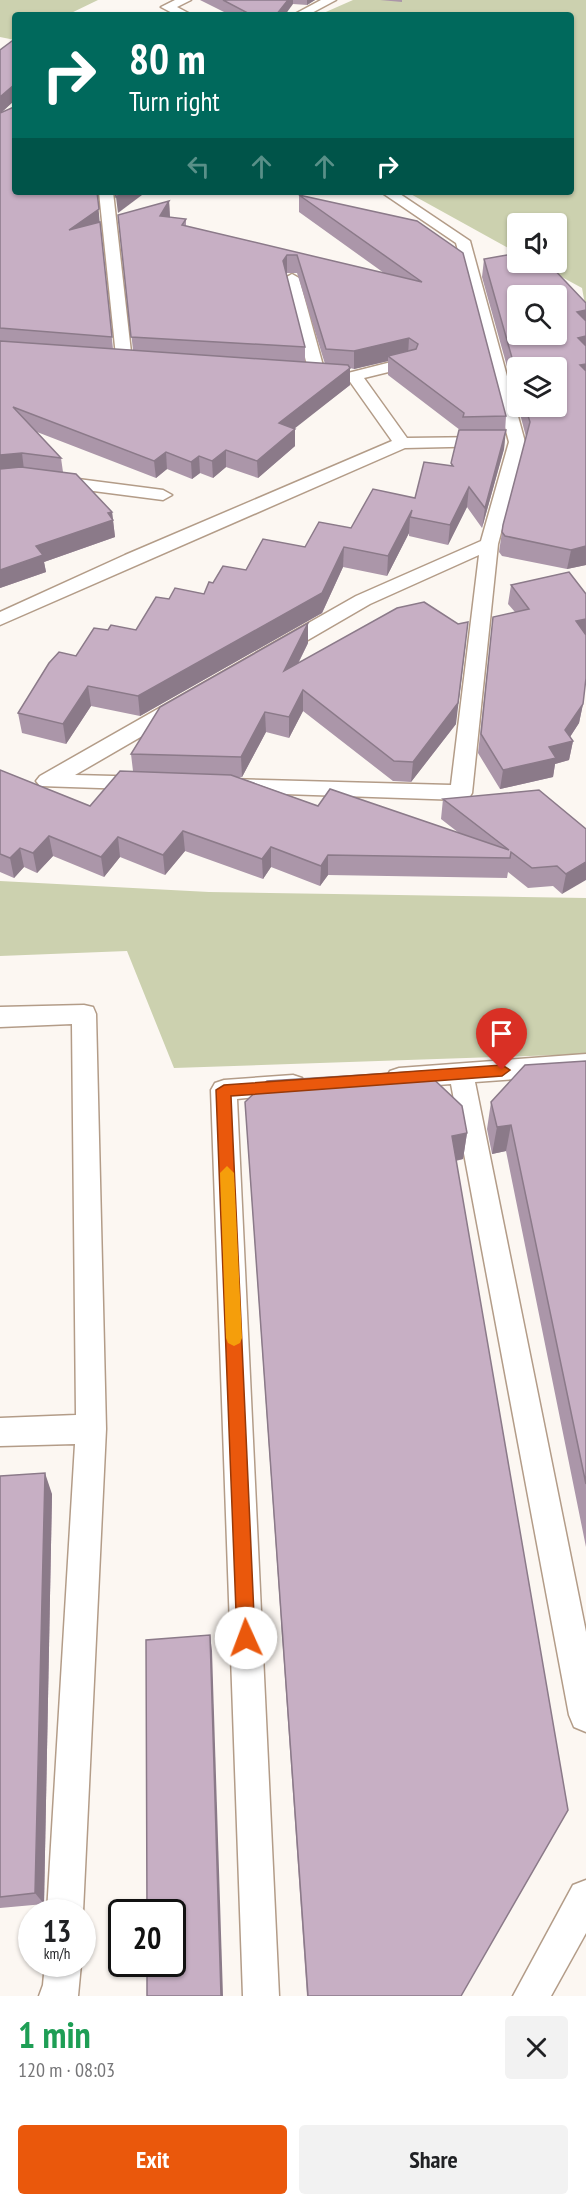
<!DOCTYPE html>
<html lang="en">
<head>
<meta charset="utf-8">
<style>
  body { margin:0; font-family:"PT Sans Narrow",sans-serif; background:#f2f2f2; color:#202124; height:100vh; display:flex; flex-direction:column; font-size:22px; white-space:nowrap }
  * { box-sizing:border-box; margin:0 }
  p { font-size:20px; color:#757577 }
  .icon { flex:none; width:33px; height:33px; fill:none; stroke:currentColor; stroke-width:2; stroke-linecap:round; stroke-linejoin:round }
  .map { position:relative; height:1996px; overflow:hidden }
  .drawer { display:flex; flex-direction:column; background:#fff; flex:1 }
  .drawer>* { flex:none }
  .top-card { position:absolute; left:12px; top:12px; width:562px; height:183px; border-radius:6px; box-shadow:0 2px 4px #0004; background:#00695c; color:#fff; overflow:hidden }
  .controls { position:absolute; left:507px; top:213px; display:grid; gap:12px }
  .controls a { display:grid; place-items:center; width:60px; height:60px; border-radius:6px; background:#fff; box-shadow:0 2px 4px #0004; font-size:30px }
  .speed { position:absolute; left:18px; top:1899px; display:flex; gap:12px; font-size:30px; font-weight:700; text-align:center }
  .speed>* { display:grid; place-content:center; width:78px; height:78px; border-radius:50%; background:#fff; box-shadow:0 2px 4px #0004; line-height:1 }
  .speed small { font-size:15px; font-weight:400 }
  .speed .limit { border:3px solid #111; border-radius:9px; background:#fff; color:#111 }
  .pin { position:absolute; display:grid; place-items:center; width:51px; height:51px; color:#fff; margin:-62px -26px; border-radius:50% 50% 50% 0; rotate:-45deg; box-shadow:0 0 6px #0007 }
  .pin .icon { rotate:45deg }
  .me { position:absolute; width:66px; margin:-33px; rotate:358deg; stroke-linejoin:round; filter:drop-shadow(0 0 4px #0008) }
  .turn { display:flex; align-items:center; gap:21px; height:126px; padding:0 18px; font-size:27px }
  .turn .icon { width:78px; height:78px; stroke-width:2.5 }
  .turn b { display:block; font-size:42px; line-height:51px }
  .lanes { display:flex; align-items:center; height:57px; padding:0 18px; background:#0003; justify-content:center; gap:30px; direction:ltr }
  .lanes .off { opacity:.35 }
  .round { display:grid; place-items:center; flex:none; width:63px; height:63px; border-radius:6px; background:#f2f2f2 }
  .headline { display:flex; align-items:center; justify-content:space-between; height:102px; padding:0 18px }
  h1 { font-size:36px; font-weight:700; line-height:45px; color:#1e9e55 }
  .action { display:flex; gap:12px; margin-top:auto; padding:12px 18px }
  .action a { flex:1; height:69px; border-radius:6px; background:#ea580c; color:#fff; font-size:24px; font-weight:700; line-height:69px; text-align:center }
  .action a+a { background:#f2f2f2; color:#202124 }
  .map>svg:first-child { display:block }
  .green { fill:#ccd1af }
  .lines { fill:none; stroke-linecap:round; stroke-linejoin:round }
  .lane-casing { stroke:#b39c88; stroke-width:3 }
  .lane { fill:#fff; fill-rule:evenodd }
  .wall { fill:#ab96a9; fill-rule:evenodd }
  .shaded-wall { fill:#8b7a89 }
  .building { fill:#c7afc4; stroke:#8b7a89; stroke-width:1.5; fill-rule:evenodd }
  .route { fill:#ea580c; stroke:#983908; stroke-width:1.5 }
  .slow { fill:#f59e0b }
</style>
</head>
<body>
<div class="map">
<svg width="586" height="1996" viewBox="0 0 586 1996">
  <rect width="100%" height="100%" fill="#fcf7f2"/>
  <g class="green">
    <polygon points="0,0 98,0 67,15 15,15 15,40 0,37"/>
    <polygon points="353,0 586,0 586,310 582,288 536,263 556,262 556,224 518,224 517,253 407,192 572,192 572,15 319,15"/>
    <polygon points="0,881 209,892 586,898 586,1054 174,1068 127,951 0,956"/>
  </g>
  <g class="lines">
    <g class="lane-casing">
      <g id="lane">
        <polygon points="175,0 191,0 177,7 192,15 176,15 161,7"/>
        <polygon points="321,0 336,0 308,15 293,15"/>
        <path d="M99,192H113L132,361C124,368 105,367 97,360L105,355L116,356Z"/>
        <path d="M381,192H397L470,241L525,442L498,544L472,793L469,798L461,800L40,786L36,781L40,776L356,596L481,541L509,442L456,243ZM479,555L451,785L75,775L370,604Z"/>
        <polygon points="292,274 299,278 325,373 323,376 317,378 309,373 285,278"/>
        <polygon points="407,358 413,360 415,363 413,366 364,378 407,438 487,437 495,442 493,446 405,448 0,625 0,612 125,555 392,441 346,376 348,373"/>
        <polygon points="24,472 163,490 172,495 163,500 24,482 0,485 0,475"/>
        <polygon points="84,1005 93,1007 96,1014 106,1429 83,1912 47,1912 75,1444 0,1446 0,1418 76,1415 72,1024 0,1027 0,1007"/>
        <polygon points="586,1054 586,1074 475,1082 586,1632 586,1732 574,1727 569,1715 451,1084 399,1088 390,1085 386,1078 390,1071 399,1068"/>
        <polygon points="293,1075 302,1078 306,1085 302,1092 237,1099 279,1996 243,1996 211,1090 215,1083 224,1080"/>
        <polygon points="586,1880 586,1933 551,1996 513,1996 573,1885"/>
        <polygon points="45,1964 81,1964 78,1996 39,1996 43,1985"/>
      </g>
    </g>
    <use href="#lane" class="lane"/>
  </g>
  <g class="wall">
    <polygon points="200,0 315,0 307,5 293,4 228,14"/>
    <polygon points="380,0 402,0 402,2"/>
    <path d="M0,50L15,100L1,112L100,222L113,349L133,350L120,232L169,201L170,218L186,219V226L384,273L299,212V195L417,221L506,416L504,449L482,528L467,507L448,545L409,536V533L387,576L343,567L322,613L140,716L91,706L66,744L22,733L18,713L76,656L108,630H136L169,599L204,594L213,583L351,528L415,498L451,465L460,430L388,375V361L354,369L350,368V385L294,428L295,446L258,478L226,467L213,478L200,473L192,479L167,469L156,478L37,432L61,458L63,472L112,512L115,537L44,562L46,572L0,588ZM287,273H297L325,364L305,362V347L286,274Z"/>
    <polygon points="484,259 586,303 586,565 567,569 502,556 499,552 503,525 526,437 518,406 556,406 518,368 518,406 482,277"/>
    <polygon points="569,572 583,704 579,723 570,737 573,741 569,760 555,764 553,777 500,789 478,753 491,636 515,612 508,604 511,585"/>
    <polygon points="308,643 298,664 456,724 411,782 393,781 303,711 289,738 266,732 242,777 238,777 318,806 459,833 441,819 443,799 586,829 562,894 553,886 528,888 508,872 507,878 328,875 320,886 271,867 263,879 185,851 165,875 120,857 104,877 53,856 37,873 24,867 14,878 0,872 0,770 90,806 133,771 131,754"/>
    <polygon points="586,1061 586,1547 506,1151 492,1154 487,1129 491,1102"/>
    <polygon points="245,1102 467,1133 463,1159 456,1161 461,1996 307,1996"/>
    <polygon points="0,1476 52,1494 44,1904 0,1908"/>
  </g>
  <g class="shaded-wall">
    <polygon points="288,0 293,0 293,4 285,15 276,15"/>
    <polygon points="307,0 315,0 307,5"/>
    <polygon points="15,84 15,100 0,114 0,97"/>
    <polygon points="97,192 100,225 69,230"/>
    <polygon points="123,192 146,192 118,213 116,197"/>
    <polygon points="169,201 170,218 160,216"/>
    <polygon points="287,255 287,273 283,279 283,261"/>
    <polygon points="586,310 586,328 577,312"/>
    <polygon points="586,336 586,355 578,338"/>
    <polygon points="409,338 408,356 388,356 388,361 354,369 354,351"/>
    <polygon points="586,364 586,382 580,365"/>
    <polygon points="350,368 350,385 280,440 279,423"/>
    <polygon points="295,429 295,446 258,478 257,461"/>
    <polygon points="506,430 504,449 482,528 485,508"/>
    <polygon points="226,450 226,467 213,478 212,461"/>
    <polygon points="166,452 167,469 156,478 154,461"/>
    <polygon points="22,453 24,470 0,473 0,455"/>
    <polygon points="199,456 200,473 192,479 191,462"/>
    <polygon points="469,487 467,507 448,545 450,525"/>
    <polygon points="412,510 410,517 409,533 387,576 388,556"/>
    <polygon points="112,512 115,537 44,562 46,572 0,588 0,570 36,546"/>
    <polygon points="586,546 586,565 567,569 571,550"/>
    <polygon points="344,547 343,567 322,613 140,716 138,696"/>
    <polygon points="586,619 586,637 576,621"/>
    <polygon points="308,623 308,643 284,691 284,671"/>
    <polygon points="466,642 456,724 411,782 413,762"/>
    <polygon points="88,686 91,706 66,744 63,724"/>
    <polygon points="303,690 303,711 289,738 289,717"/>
    <polygon points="583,704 579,723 566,743 573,741 569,760 555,764 553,777 500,789 503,770 549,747 565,730"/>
    <polygon points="265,712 266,732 242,777 241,757"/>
    <polygon points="183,831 185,851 165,875 163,855"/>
    <polygon points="49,836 53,856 37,873 33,853"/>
    <polygon points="118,837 120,857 104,877 101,857"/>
    <polygon points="271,847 271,867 263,879 262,859"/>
    <polygon points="20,848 24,867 14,878 10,858"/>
    <polygon points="328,855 328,875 320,886 321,866"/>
    <polygon points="586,862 586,880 562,894 566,874"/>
    <polygon points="511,1125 506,1151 492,1154 497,1127"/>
    <polygon points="467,1133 463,1159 448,1162 452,1136"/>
    <polygon points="45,1473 52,1494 44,1904 35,1893"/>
    <polygon points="210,1635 212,1651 223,1996 221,1996"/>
  </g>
  <g class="building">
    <polygon points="223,0 288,0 276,15 224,15 246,12"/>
    <polygon points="12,41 15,41 15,84 0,97 0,50"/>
    <polygon points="15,100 15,192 97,192 99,209 69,230 100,222 112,337 0,328 0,113 14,107"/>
    <polygon points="115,192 123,192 116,197"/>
    <polygon points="299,195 417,221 463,253 506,416 463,417 464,413 388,356 416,349 418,344 409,338 354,351 326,349 297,255 287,255 283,261 305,347 131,337 118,215 169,201 160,216 186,219 182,225 422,282"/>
    <path d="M518,253V262H547L586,303V310L577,312L586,321V336L578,338L586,346V364L580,365L586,371V546L571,550L505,536L502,532L503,525L530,422L525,406H556V368H518V379L484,259ZM518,296H556V334H518Z"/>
    <polygon points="0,341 348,365 350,368 279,423 295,429 257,461 226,450 212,461 199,456 191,462 166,452 154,461 13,407 61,458 22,453 0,455"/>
    <polygon points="459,430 506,430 485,508 469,487 450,525 410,517 412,510 388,556 344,547 322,593 138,696 88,686 63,724 18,713 49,663 59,652 76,656 94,628 108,630 111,625 136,630 156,597 169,599 175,588 204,594 209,582 213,583 223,566 246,570 263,539 305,547 319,522 351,528 373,489 415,498 424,462 453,466 451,463"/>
    <polygon points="21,467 76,474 112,512 108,513 113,520 36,546 43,555 0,570 0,469"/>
    <polygon points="569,572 586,594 586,619 576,621 586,635 586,678 583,704 565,730 573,741 549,747 556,758 503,770 481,734 493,617 529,609 511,585"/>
    <polygon points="424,602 458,624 468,622 458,703 413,762 394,761 303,690 289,717 265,712 241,757 131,754 160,707 308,623 284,671 397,608"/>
    <polygon points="0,770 90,806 120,771 231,775 318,806 330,789 509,850 443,799 539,790 586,829 586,862 566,874 557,866 532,868 511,852 510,858 328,855 321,866 271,847 262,859 183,831 163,855 118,837 101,857 49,836 33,853 20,848 10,858 0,854"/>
    <polygon points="586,1061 586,1484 511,1125 497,1127 491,1102 525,1065"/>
    <polygon points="425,1071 462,1106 467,1133 452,1136 568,1810 461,1996 308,1996 245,1102 267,1081"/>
    <polygon points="45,1473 35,1893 0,1897 0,1476"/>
    <polygon points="210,1635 221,1996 147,1996 147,1964 172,1964 172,1912 147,1912 146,1640"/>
  </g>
  <polygon class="route" points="502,1065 510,1070 502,1076 231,1096 255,1638 253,1645 246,1648 240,1645 237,1638 216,1090 224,1085"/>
  <polygon class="slow" points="227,1166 234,1173 242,1338 240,1343 234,1346 228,1343 226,1338 220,1173"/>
</svg>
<div class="controls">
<a><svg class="icon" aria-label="sound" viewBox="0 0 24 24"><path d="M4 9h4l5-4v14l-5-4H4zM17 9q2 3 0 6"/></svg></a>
<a><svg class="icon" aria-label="search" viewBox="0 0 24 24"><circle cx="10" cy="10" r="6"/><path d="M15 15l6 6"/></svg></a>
<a><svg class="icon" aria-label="layers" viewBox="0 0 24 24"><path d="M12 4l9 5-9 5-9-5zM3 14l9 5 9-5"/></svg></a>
</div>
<div class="speed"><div>13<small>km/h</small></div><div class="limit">20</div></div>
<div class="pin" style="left:502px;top:1070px;background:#d93025"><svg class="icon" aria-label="arrive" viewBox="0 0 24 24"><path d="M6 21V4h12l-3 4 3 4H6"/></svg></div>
<svg class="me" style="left:246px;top:1638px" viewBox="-20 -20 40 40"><circle r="19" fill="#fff"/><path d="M0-13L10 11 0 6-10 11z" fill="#ea580c"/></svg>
<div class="top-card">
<div class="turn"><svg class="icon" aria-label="right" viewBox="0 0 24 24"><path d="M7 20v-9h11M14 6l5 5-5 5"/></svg><div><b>80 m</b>Turn right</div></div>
<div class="lanes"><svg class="icon off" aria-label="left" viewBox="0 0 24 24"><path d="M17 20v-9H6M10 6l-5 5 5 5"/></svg><svg class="icon off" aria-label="ahead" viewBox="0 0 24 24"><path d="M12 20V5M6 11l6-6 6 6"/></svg><svg class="icon off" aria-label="ahead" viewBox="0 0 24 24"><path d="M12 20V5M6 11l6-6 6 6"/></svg><svg class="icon" aria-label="right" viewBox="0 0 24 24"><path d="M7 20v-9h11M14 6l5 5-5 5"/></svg></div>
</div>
</div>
<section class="drawer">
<div class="headline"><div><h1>1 min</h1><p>120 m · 08:03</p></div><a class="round"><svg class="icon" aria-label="close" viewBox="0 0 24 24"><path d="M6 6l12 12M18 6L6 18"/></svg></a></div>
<div class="action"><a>Exit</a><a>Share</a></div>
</section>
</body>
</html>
